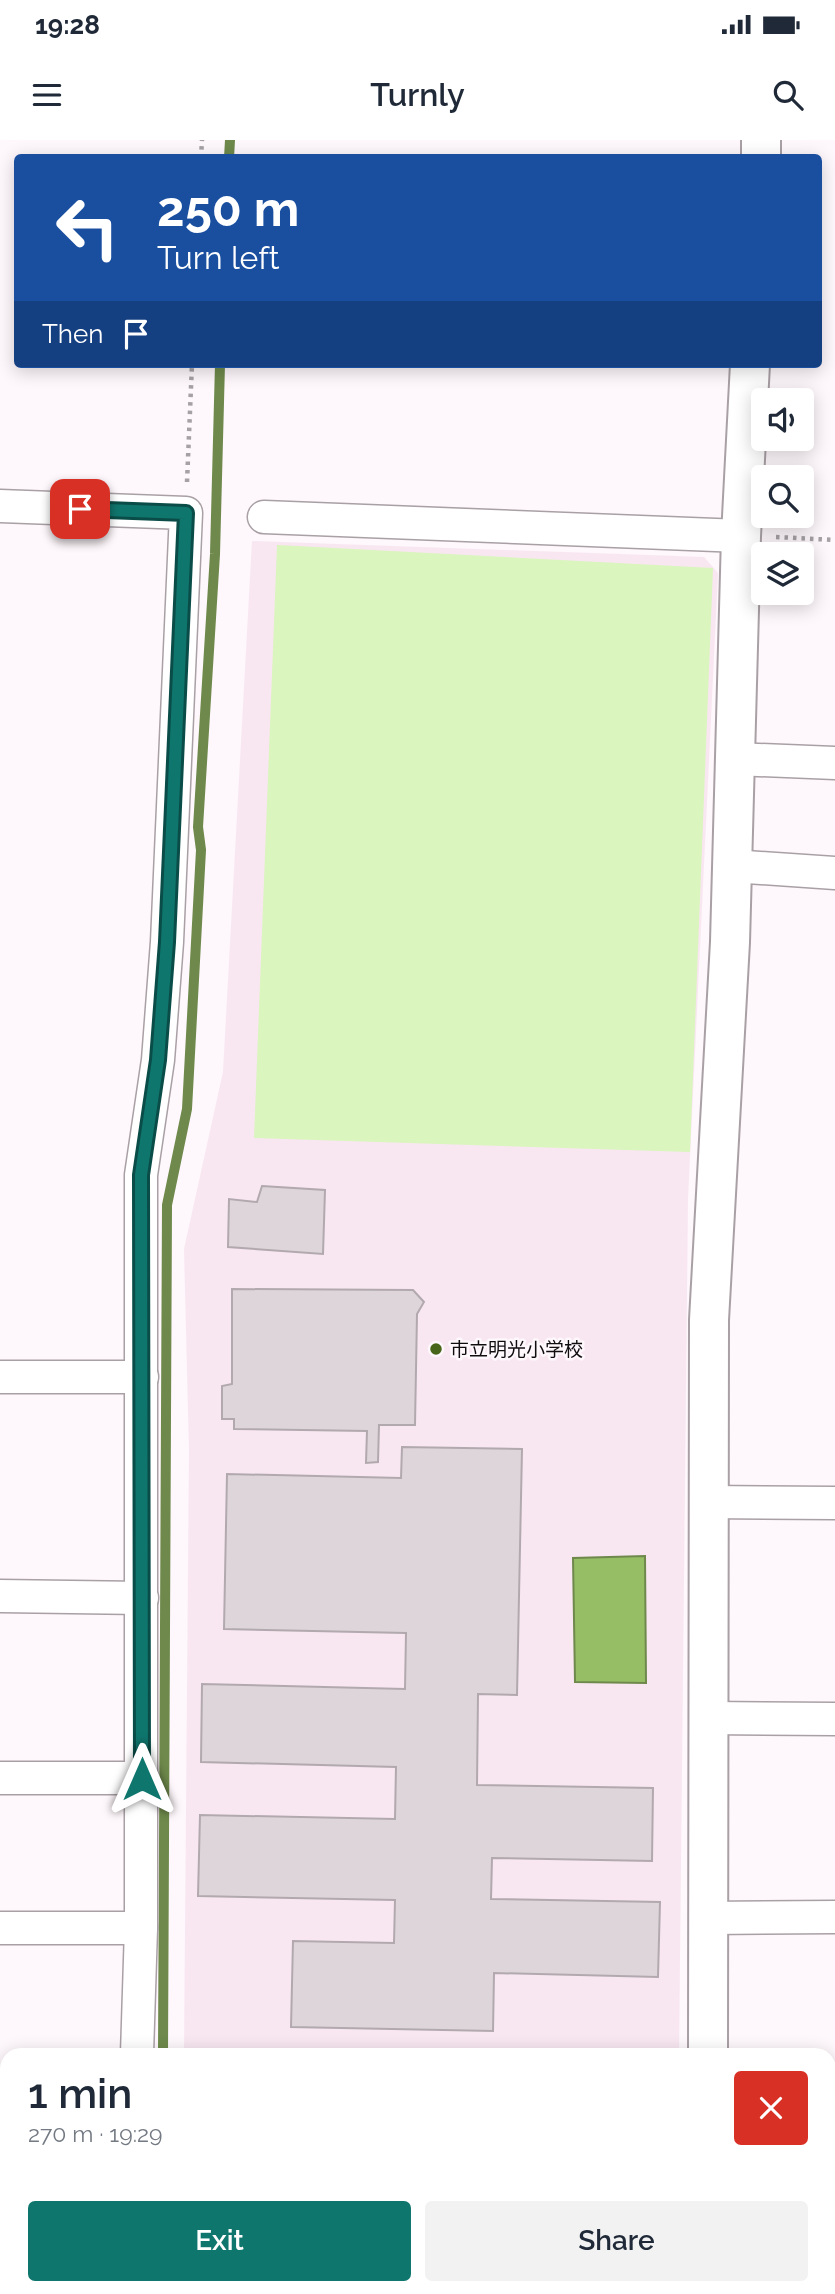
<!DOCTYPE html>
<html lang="en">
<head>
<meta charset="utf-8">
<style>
  body { margin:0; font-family:Raleway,"Noto Sans JP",sans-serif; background:#f2f2f3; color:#1f2937; height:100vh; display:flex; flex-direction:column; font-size:26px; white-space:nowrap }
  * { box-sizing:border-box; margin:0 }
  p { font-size:23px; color:#747a83 }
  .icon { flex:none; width:38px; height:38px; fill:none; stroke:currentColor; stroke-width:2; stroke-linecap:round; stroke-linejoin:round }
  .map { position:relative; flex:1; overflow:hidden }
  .side { position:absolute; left:0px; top:1908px; width:836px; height:247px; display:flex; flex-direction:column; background:#fff; border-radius:21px 21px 0 0; box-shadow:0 4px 18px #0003 }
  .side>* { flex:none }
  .hud { position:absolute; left:14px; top:14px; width:808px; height:214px; border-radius:7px; box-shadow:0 4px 18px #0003; background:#1a4fa0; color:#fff; overflow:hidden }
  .buttons { position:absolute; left:751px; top:248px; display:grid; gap:14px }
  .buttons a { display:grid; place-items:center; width:63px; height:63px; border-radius:7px; background:#fff; box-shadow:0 4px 18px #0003; font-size:35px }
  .pin { position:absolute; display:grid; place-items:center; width:60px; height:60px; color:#fff; margin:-30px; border-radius:14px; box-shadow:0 4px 10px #0006 }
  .me { position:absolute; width:77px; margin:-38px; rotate:0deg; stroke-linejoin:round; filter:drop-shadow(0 0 5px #0008) }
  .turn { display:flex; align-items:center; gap:24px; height:147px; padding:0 28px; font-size:32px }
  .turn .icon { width:91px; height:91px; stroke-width:2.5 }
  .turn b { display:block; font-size:49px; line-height:60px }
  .then { display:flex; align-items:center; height:66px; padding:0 28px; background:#0003; gap:14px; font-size:26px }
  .round { display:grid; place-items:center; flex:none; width:74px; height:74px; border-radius:7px; background:#f2f2f3 }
  .overview { display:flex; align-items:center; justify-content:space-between; height:119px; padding:0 28px }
  h1 { font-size:42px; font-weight:600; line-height:52px }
  .cta { display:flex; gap:14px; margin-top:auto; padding:14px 28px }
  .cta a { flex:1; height:80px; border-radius:7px; background:#0f766e; color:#fff; font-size:28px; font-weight:600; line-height:80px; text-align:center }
  .cta a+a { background:#f2f2f3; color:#1f2937 }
  .status { display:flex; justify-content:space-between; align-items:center; height:49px; padding:0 35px; background:#fff; direction:ltr }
  .status svg { height:19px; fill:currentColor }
  header { display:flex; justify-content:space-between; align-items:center; height:91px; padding:0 28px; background:#fff; font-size:32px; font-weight:600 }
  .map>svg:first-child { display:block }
  .built { fill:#f8e7f1 }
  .green { fill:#daf5bd }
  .water { fill:#96be65; stroke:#6e894b; stroke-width:2 }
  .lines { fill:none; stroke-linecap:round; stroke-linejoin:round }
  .stream { stroke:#6e894b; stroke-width:10 }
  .building { fill:#ded5da; stroke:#b2a9ae; stroke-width:2 }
  .minor-casing { stroke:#a9a0a5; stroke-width:35 }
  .tertiary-casing { stroke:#a9a0a5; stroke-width:42 }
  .path { stroke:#a6a1a4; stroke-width:4.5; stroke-dasharray:3.5 5; stroke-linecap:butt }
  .minor { stroke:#fff; stroke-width:32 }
  .tertiary { stroke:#fff; stroke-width:38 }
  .route-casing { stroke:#0a4d48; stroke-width:18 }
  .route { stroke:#0f766e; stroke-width:12 }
  .poi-dot { fill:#48661a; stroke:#fef7fb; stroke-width:2.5 }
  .labels { text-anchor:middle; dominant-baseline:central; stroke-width:5; stroke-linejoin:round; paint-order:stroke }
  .poi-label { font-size:19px; fill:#100d0f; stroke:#fef7fb; text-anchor:start }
</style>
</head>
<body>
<div class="status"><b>19:28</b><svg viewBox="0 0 49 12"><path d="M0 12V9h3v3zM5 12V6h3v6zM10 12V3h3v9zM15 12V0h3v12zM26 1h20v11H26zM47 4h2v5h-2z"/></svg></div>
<header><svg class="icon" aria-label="menu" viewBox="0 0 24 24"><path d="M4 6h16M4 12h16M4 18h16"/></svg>Turnly<svg class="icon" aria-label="search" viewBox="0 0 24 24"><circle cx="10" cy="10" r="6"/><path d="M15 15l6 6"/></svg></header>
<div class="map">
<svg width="835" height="2154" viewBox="0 0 835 2154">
  <rect width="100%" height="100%" fill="#fef7fb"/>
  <polygon class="built" points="252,401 704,417 718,433 688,1058 679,1914 184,1914 189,1310 184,1109 223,932"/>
  <polygon class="green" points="277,405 713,428 690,1012 254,998"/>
  <polygon class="water" points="645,1416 646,1543 575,1542 573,1418"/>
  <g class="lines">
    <g class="stream">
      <polyline points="229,18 230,0"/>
      <polyline points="163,1914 167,1065 187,969 201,710 198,687 215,414 220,224"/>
      <polyline points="157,2154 157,2147"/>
    </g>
  </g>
  <g class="building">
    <polygon points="262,1046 325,1050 323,1114 228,1107 229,1059 257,1062"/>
    <polygon points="232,1149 413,1150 424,1162 417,1174 415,1285 379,1285 378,1322 366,1323 367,1291 234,1289 234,1279 222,1279 222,1246 232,1244"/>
    <polygon points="402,1307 522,1309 517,1555 478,1554 477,1645 653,1648 652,1721 492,1718 491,1759 660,1762 658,1837 494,1833 493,1891 291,1887 293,1801 394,1803 395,1760 198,1756 200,1675 395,1679 396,1627 201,1622 202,1544 405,1549 406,1493 224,1489 227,1334 401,1338"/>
  </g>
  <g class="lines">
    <g class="minor-casing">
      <g id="minor">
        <polyline points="0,366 186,373 167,802 158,920 141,1035 141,1788 137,1914"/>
        <polyline points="264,377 741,396"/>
        <polyline points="735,619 835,623"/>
        <polyline points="732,726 835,733"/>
        <polyline points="0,1237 142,1237"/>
        <polyline points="708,1362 835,1363"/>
        <polyline points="0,1456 142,1458"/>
        <polyline points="708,1578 835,1579"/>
        <polyline points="0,1638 142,1638"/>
        <polyline points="707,1778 835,1777"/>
        <polyline points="0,1788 141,1788"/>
      </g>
    </g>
    <g class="tertiary-casing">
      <g id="tertiary">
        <polyline points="761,18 761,0"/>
        <polyline points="708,1914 709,1180 730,802 741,396 750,224"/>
        <polyline points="0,2038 7,2038"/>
        <polyline points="830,2042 835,2042"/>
        <polyline points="710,2147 710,2154"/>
      </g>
    </g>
    <g class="path">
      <polyline points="201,18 202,0"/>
      <polyline points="187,342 192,224"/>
      <polyline points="776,397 835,400"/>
    </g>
    <use href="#minor" class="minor"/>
    <use href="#tertiary" class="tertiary"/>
  </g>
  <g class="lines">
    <g class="route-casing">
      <polyline id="route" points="80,369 186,373 167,802 158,920 141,1035 142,1639"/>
    </g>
    <use href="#route" class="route"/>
  </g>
  <circle class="poi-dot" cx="436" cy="1209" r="7"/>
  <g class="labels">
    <g class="poi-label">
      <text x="450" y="1209">市立明光小学校</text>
    </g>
  </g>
</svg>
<div class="buttons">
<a><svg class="icon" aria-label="sound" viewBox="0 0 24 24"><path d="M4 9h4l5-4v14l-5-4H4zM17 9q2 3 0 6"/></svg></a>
<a><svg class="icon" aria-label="search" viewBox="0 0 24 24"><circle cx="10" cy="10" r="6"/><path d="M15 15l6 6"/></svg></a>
<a><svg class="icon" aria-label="layers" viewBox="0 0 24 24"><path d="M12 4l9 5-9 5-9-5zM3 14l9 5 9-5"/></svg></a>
</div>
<div class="pin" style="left:80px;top:369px;background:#d93025"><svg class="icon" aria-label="arrive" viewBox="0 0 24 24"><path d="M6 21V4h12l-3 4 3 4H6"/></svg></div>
<svg class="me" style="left:142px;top:1639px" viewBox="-20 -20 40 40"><path d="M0-17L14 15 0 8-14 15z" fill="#0f766e" stroke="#fff" stroke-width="4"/></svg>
<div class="hud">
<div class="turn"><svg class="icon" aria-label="left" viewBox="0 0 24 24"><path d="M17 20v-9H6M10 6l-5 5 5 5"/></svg><div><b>250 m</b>Turn left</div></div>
<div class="then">Then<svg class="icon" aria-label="arrive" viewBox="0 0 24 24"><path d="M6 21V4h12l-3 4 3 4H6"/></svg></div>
</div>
<section class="side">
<div class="overview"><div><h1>1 min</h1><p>270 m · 19:29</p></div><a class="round" style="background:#d93025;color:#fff"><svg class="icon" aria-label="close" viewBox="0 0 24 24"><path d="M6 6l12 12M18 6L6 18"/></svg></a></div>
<div class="cta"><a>Exit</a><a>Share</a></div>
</section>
</div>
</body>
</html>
